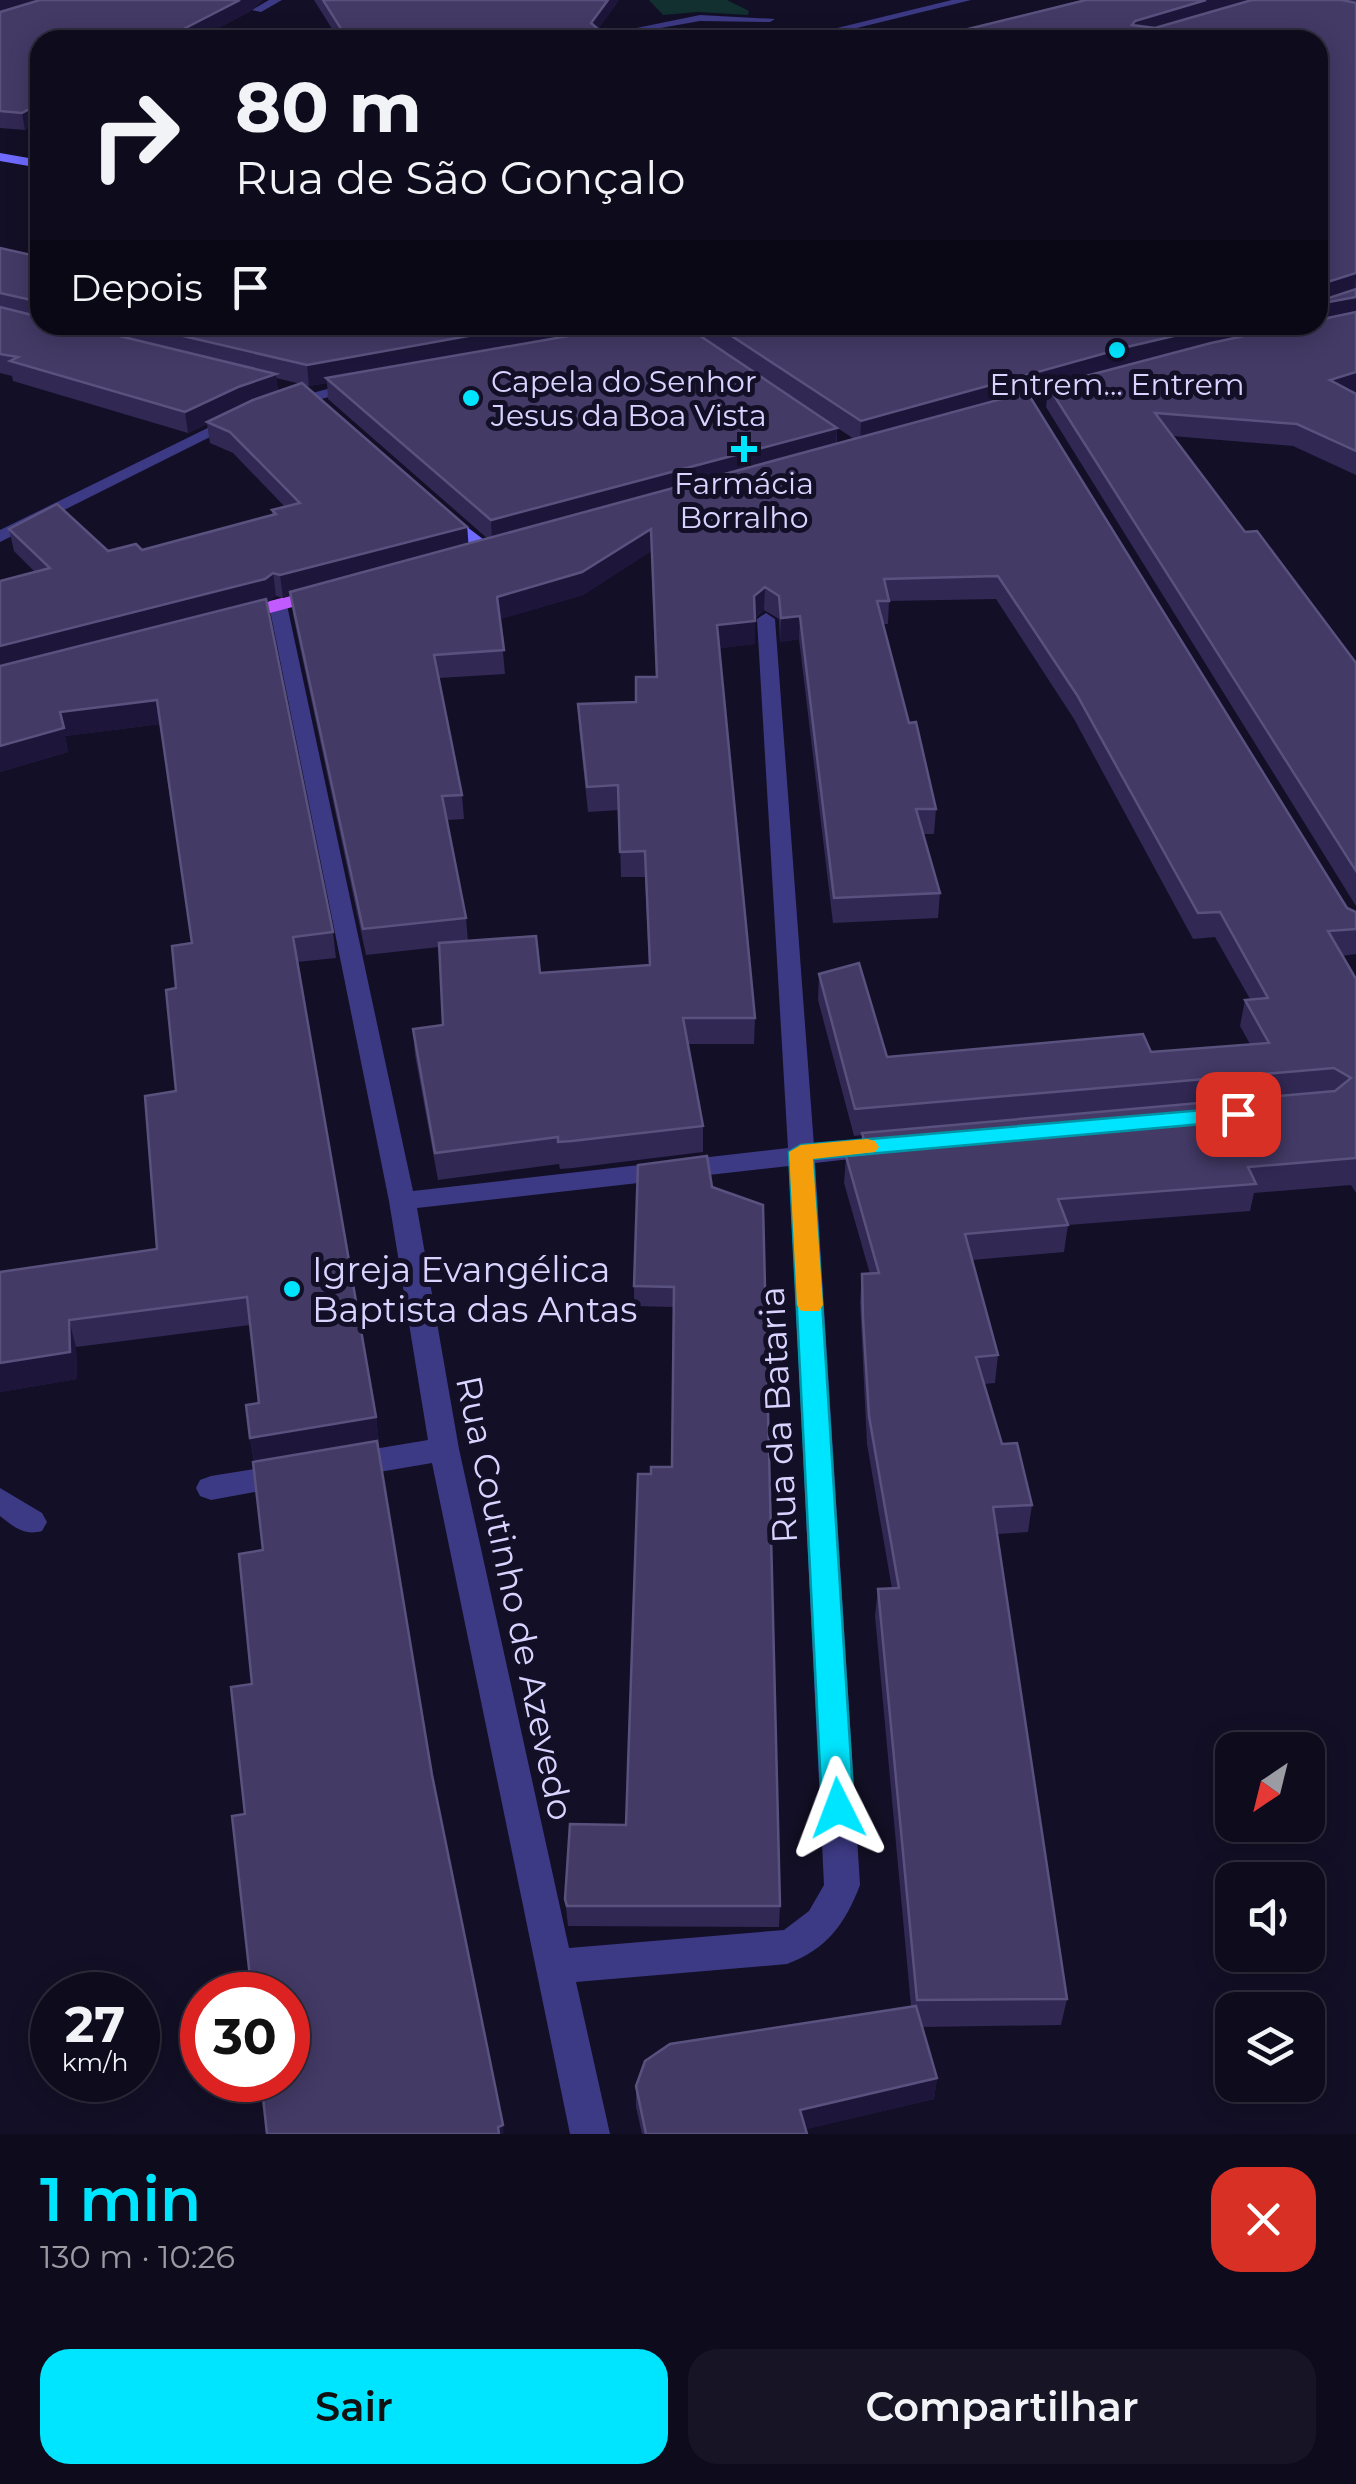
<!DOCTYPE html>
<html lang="pt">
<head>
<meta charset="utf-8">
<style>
  body { margin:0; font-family:Montserrat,sans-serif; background:#171425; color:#f1f3f6; height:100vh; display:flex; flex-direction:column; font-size:38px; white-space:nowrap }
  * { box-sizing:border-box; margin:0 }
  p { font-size:32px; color:#9b9ba3 }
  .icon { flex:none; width:55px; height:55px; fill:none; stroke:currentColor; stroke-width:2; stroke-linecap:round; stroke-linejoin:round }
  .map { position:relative; height:2134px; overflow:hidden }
  .sheet { display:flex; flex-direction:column; background:#0e0b1c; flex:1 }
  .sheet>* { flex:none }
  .top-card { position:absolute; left:30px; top:30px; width:1298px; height:305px; border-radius:30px; box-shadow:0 5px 25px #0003,0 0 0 2px #2e2b3b; background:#0e0b1c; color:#f1f3f6; overflow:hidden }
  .needle { width:65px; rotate:215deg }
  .controls { position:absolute; left:1215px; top:1732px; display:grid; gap:20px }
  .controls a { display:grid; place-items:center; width:110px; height:110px; border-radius:20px; background:#0e0b1c; box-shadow:0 5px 25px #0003,0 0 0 2px #2e2b3b; font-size:50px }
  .speed { position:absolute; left:30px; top:1972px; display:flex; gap:20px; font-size:50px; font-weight:700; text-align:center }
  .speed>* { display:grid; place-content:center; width:130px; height:130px; border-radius:50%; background:#0e0b1c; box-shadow:0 5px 25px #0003,0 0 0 2px #2e2b3b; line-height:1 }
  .speed small { font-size:25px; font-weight:400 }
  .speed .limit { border:15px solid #d22; background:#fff; color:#111 }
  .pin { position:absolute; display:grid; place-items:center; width:85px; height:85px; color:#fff; margin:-42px; border-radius:20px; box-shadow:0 5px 15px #0006 }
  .me { position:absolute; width:110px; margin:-55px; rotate:357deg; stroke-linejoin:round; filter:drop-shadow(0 0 8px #0008) }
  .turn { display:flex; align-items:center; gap:35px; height:210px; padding:0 40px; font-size:45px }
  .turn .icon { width:130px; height:130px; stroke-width:2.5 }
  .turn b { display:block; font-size:70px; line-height:85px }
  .then { display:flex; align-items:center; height:95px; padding:0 40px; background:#0003; gap:20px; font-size:38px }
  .round { display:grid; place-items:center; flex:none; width:105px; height:105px; border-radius:30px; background:#171425 }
  .headline { display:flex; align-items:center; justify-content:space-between; height:170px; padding:0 40px }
  h1 { font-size:60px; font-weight:600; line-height:75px; color:#00e5ff }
  .button { display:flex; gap:20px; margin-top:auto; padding:20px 40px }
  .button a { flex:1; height:115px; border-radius:30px; background:#00e5ff; color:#111; font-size:40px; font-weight:600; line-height:115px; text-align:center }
  .button a+a { background:#171425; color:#f1f3f6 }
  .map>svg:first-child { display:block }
  .green { fill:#12302f }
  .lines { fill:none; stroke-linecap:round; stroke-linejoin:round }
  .street { fill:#3d3a85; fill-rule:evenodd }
  .secondary { fill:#6f6bff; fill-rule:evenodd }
  .primary { fill:#c25bff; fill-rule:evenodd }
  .wall { fill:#312854; fill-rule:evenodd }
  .shaded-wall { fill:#1d163a }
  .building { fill:#433a66; stroke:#5a527e; stroke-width:2.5 }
  .route { fill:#00e5ff; stroke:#0095a6; stroke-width:2.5 }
  .slow { fill:#f59e0b }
  .poi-dot { fill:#00e5ff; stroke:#130f26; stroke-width:4 }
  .labels { text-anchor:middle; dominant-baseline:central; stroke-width:10; stroke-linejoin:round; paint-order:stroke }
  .far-poi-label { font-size:30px; fill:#d9d4ff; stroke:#130f26 }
  .poi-label { font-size:35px; fill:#d9d4ff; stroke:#130f26; text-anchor:start }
  .street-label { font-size:35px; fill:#d9d4ff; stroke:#130f26 }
</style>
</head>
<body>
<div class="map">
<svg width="1356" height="2134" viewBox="0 0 1356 2134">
  <rect width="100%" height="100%" fill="#130f26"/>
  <polygon class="green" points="649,0 727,0 749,11 748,15 698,12 663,15"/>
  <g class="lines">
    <g class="street">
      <polygon points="269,0 282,0 261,12 252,10"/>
      <polygon points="952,0 971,0 808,40 788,40"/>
      <polygon points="700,15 775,19 770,22 700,21 627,34 622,31"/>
      <polygon points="361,380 367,382 367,388 283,408 275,403"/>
      <polygon points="230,417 244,420 0,542 0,530"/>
      <path d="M278,599L287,605L413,1191L788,1148L757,619L766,613L775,619L814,1146L894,1136L907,1145L894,1154L815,1163L860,1885C845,1924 827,1949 787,1964L576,1982L610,2134H570L432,1463L350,1477L339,1473L335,1465L339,1457L350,1453L428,1440L389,1201L269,605ZM789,1166L824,1885L809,1911L784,1930L569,1948L459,1449L417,1208Z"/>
      <polygon points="286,1464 297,1468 301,1476 297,1484 211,1500 200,1496 196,1488 200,1480 211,1476"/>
      <path d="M0,1488L42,1513L47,1522L42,1531C24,1536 14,1527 0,1516Z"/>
    </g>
    <g class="secondary">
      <polygon points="0,153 40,160 40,168 0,161"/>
      <polygon points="441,507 492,546 492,554 480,554 435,516 432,512"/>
    </g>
    <polygon class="primary" points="323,587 332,593 330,597 236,622 227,616 229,612"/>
  </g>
  <g class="wall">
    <polygon points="0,0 263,0 249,12 195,40 40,40 25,130 0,128"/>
    <polygon points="314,0 619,0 598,29 611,40 339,40"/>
    <path d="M1086,0H1356V392H1354L1356,394V475L1293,446L1172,436L1245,532L1356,663V906L1046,407L1048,389L1029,395L1347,908L1356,912V954L1342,956L1356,979V1193L1351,1185L1254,1193L1250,1211L1068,1225L1064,1252L972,1260L998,1355L995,1383L984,1384L1002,1444L1032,1505L1028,1532L997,1534L1067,1999L1061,2025L922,2027L937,2078L934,2099L806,2129L807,2134H642L636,2107V2086L911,2006L875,1616L878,1589H892L867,1444L860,1302L862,1274H870L844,1183L846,1156L860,1155L862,1135L854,1136L818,1000L819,974L887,1057L1151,1052L1250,1044L1240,1026L1245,1000L1250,999L1215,937L1193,939L1074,719L996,599L889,601L888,624H883L909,723L936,809L934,834H923L940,893L938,918L833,923L799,639L780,642L779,619L764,610L755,618V644L719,648L755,1018L754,1044H688L703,1126V1152L573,1168L560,1169L559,1164L438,1180L415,1055L413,1029L443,1025L439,947L366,955L293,615L291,595L283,598L276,596L266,602L333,932L336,958L297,962L376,1417L379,1444L377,1445L245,1814L252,1684L263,1550L254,1462L250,1438L259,1403L250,1325L76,1347L77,1379L0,1392V1272L157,1249L176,1091V988L192,943L160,724L65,736L68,752L0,772V581L35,572L14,551L9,529L108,551L142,550L272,515V510L285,507L233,453L210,443L207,424L188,433L13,381L12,376L0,373V248L40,257V325H335L367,332L363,325H684L837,428V444L854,439L685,325H1318V40ZM276,378L301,384L278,391ZM327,383L328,399L488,539L468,544L467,527L303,385L309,386ZM651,551L656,677L636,702L578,704L579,728L588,812L619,810L621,877H645L649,965L540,973L468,941L466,918L447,820L464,819L462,795L439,678L505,674L500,619L583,595Z"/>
    <polygon points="707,1156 780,1906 779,1927 568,1926 565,1899 626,1825 651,1474 672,1467 674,1307 634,1306 634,1286"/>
  </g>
  <g class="shaded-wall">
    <polygon points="0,0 52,0 0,15"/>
    <polygon points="240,0 263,0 249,12 195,40 162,40"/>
    <polygon points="608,0 619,0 591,39 591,23"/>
    <polygon points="1206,0 1256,0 1133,36 1132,25 1135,21"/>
    <polygon points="40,103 40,122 25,130 22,113"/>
    <polygon points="1356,273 1355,291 1318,304 1318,285"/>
    <polygon points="1356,297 1356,317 1318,324 1318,304"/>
    <polygon points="530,325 567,325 567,338 326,378 327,383 309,386 307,365"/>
    <polygon points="1221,325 1309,325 1048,386 1048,389 860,442 861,421 1131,346"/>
    <polygon points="1356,372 1356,392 1326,400 1330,380"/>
    <polygon points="276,374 278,395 207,422 207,424 188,433 185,412 238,387"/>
    <polygon points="837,428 836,449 492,543 491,520"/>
    <polygon points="467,527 469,549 283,598 280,575"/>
    <polygon points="651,529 651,551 583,595 498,620 497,597"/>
    <polygon points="273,573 276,596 268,602 0,671 0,646"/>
    <polygon points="765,587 764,610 753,619 754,596"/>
    <polygon points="800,616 799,639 780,642 781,618"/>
    <polygon points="755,621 755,644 716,649 717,625"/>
    <polygon points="157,700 161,724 65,736 68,752 0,772 0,746 60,712"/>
    <polygon points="69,1320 76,1347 77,1379 0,1392 0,1363"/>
    <polygon points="376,1417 379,1444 255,1465 250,1438"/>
    <polygon points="937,2078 934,2099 799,2131 800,2110"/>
    <polygon points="503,2125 504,2134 498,2134 498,2127"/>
  </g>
  <g class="building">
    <polygon points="40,0 240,0 162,40 40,40 40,103 22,113 0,111 0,12"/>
    <polygon points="323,0 608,0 591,23 611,40 348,40"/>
    <polygon points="1086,0 1206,0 1135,21 1132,25 1155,28 1252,0 1342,0 1356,3 1356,273 1318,285 1318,296 1323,300 1356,289 1356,297 1318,304 1318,40 923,40"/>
    <polygon points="0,248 40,257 40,302 0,293"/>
    <polygon points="0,307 40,317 40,325 74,325 276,374 238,387 185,412 10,361 18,357 0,354"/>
    <polygon points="1356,312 1356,372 1330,380 1356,394 1356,451 1297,424 1155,413 1245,532 1257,531 1356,663 1356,871 1048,386 1211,343 1295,325 1318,325 1318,320"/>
    <polygon points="136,325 335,325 379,335 373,325 530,325 307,365"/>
    <polygon points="623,325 684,325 837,428 491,520 326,378 568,336 617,333"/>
    <polygon points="715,325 726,325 729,327 743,325 1221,325 1131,346 861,421"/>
    <polygon points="302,383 467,527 280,575 273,573 265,579 0,646 0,581 50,568 9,529 57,504 108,551 136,544 142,550 276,514 272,510 300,503 230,432 207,422 253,400"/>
    <polygon points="1027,392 1347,908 1356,912 1356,929 1328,931 1356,979 1356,1158 1248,1167 1256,1184 1058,1199 1068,1225 965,1234 998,1355 976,1357 1002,1444 1017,1443 1032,1505 993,1507 1067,1999 917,2000 878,1589 899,1588 869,1416 863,1318 862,1274 879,1273 846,1156 868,1154 862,1133 1335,1091 1351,1078 1334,1068 855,1109 819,974 859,963 887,1057 1143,1034 1151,1052 1269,1043 1245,1000 1268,998 1220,912 1198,913 1077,695 998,576 884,579 889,601 877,601 909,723 916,722 936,809 916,809 940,893 834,898 800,616 781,618 779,596 765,587 754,596 755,621 717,625 755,1018 683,1018 703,1126 572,1141 558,1142 558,1137 435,1153 413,1029 443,1025 439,943 536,936 540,973 650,965 645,851 620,852 618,785 587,787 578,704 636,702 636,677 657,677 651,529 582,572 497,597 504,650 434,655 462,795 442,796 466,918 363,929 290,592"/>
    <polygon points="266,599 333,932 293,937 376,1417 250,1438 246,1405 259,1403 247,1297 69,1320 70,1352 0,1363 0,1272 157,1249 145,1096 176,1091 166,990 176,988 172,946 192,943 157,700 60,712 64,728 0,746 0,666"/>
    <polygon points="707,1156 712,1187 763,1205 780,1906 567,1906 565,1899 570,1824 626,1825 638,1474 651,1474 651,1467 672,1467 674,1287 634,1286 638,1165"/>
    <polygon points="377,1441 432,1775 503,2125 498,2127 499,2134 267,2134 261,2080 288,2080 288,1995 252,1995 232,1816 245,1814 231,1687 252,1684 239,1554 263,1550 253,1462"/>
    <polygon points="916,2006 937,2078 800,2110 807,2134 646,2134 636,2086 645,2061 670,2044"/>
  </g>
  <polygon class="route" points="1238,1107 1246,1109 1249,1114 1246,1120 813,1159 854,1808 849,1818 838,1822 826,1818 822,1808 789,1152 801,1145"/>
  <polygon class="slow" points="867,1139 875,1141 879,1147 875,1152 813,1159 823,1305 819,1311 801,1311 797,1305 789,1152 801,1145"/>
  <g class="poi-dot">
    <circle cx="1117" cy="350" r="10"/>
    <circle cx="471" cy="398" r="10"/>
    <path d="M739 434h10v10h10v10h-10v10h-10v-10h-10v-10h10z"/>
    <circle cx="292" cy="1289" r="10"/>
  </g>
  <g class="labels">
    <g class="far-poi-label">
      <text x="491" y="381" text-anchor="start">Capela do Senhor<tspan x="491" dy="34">Jesus da Boa Vista</tspan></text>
      <text x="1117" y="384">Entrem... Entrem</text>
      <text x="744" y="483">Farmácia<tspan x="744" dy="34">Borralho</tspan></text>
    </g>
    <g class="poi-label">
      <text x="312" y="1269">Igreja Evangélica<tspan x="312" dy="40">Baptista das Antas</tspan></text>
    </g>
    <g class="street-label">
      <text transform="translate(778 1415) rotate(-93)">Rua da Bataria</text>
      <text transform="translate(515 1598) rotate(78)">Rua Coutinho de Azevedo</text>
    </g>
  </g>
</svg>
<div class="controls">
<a><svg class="needle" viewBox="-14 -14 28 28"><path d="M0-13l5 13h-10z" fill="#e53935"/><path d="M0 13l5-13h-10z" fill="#9b9ba3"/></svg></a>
<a><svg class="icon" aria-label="sound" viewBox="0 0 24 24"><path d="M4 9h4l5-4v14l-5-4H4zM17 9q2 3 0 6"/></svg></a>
<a><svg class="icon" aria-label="layers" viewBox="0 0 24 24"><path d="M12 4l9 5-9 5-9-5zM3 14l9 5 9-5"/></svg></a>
</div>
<div class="speed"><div>27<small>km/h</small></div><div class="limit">30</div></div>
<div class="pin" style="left:1238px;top:1114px;background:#d93025"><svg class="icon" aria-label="arrive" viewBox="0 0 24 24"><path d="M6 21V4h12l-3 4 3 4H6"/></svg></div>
<svg class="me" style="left:838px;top:1808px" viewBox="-20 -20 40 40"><path d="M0-17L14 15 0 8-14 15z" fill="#00e5ff" stroke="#fff" stroke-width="4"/></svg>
<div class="top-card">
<div class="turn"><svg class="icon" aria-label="right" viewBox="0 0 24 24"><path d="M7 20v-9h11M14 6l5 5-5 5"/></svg><div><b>80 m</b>Rua de São Gonçalo</div></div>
<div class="then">Depois<svg class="icon" aria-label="arrive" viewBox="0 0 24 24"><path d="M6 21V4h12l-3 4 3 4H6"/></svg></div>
</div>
</div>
<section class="sheet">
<div class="headline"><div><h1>1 min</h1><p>130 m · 10:26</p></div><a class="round" style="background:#d93025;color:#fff"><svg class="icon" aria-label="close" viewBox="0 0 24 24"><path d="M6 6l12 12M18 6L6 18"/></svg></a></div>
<div class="button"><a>Sair</a><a>Compartilhar</a></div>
</section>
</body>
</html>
